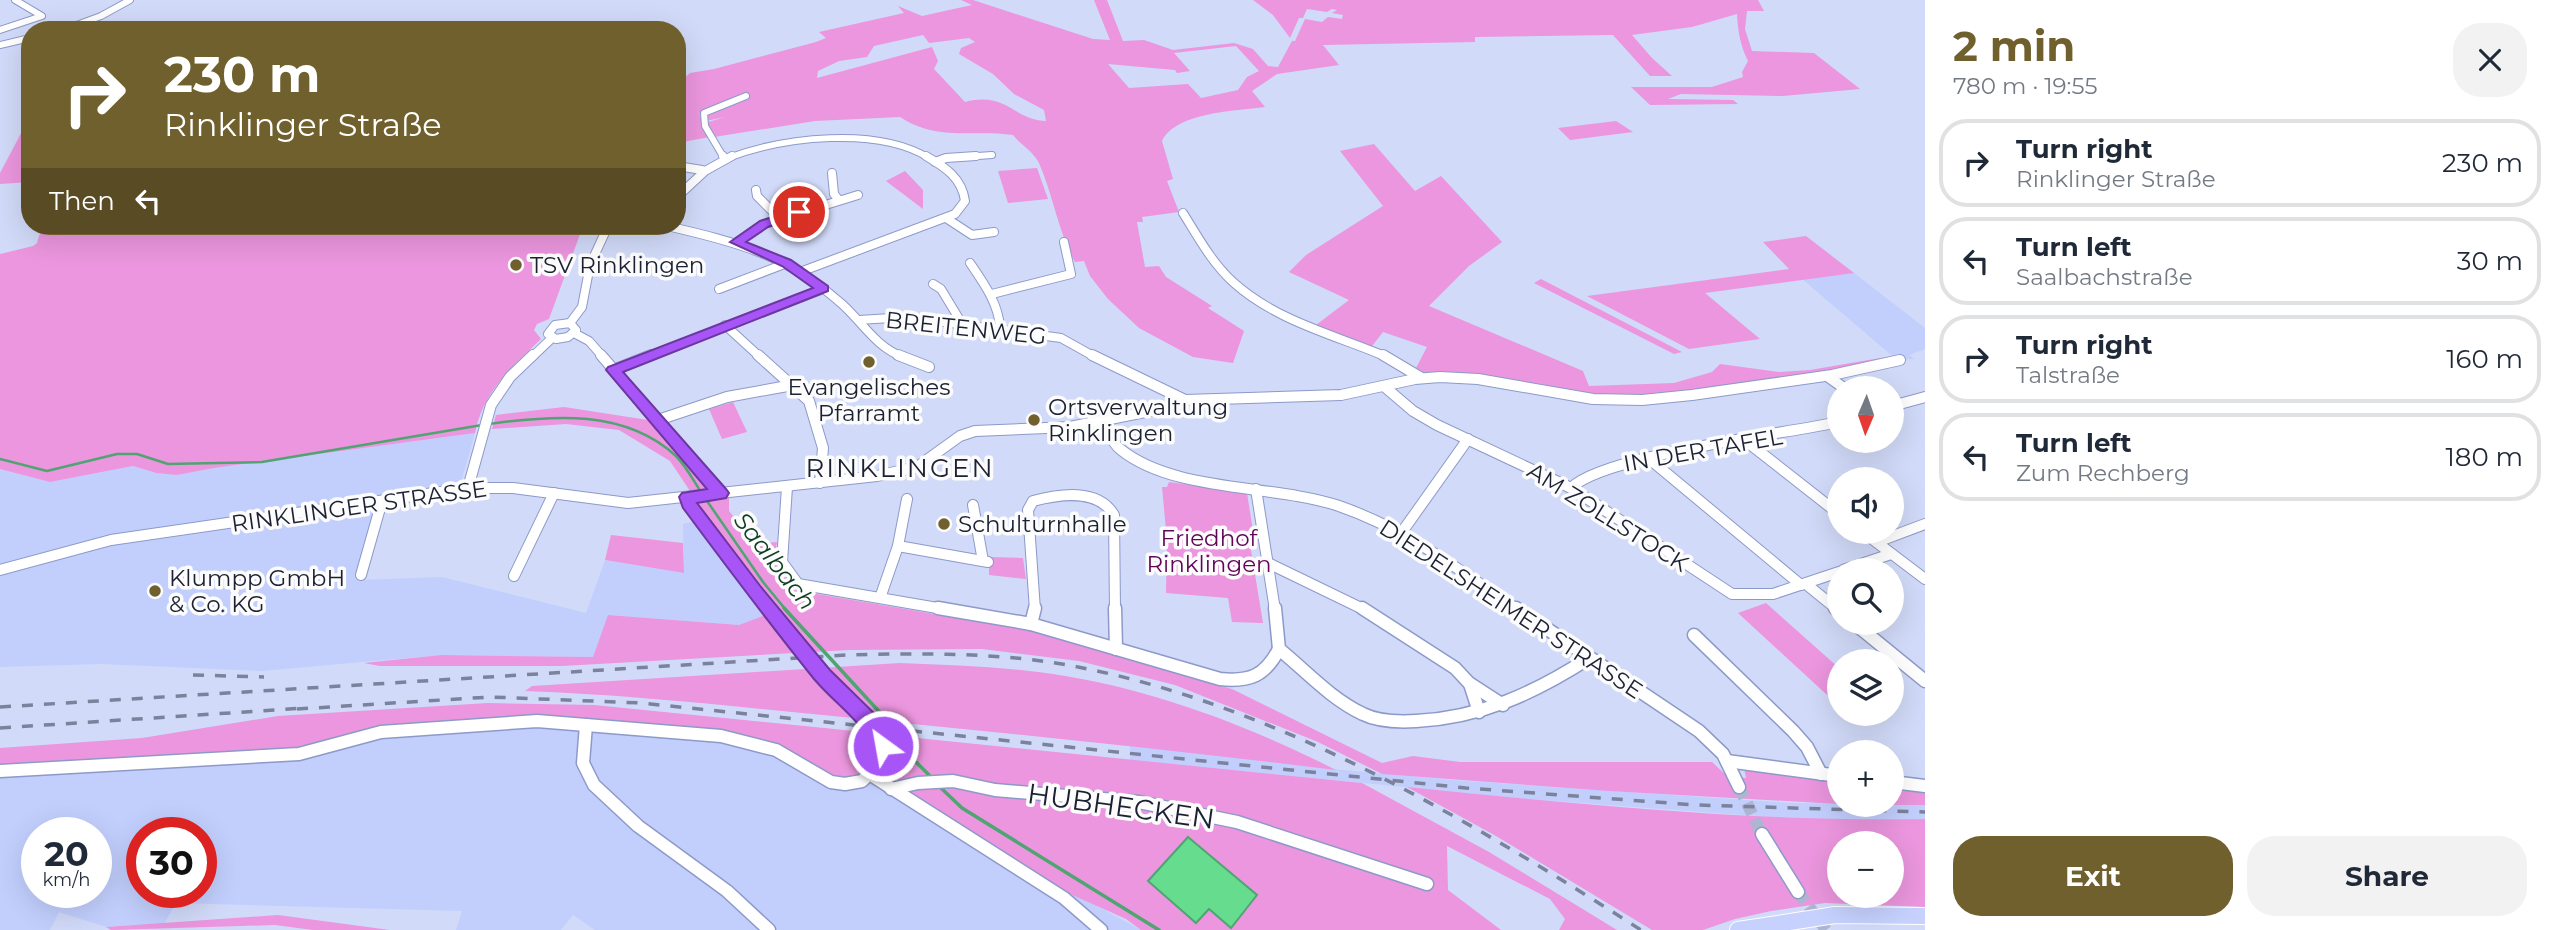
<!DOCTYPE html>
<html lang="en">
<head>
<meta charset="utf-8">
<style>
  body { margin:0; font-family:Montserrat,sans-serif; background:#f2f2f3; color:#1f2937; height:100vh; display:flex; flex-direction:column; font-size:26px; white-space:nowrap }
  * { box-sizing:border-box; margin:0 }
  p { font-size:23px; color:#747a83 }
  .icon { flex:none; width:38px; height:38px; fill:none; stroke:currentColor; stroke-width:2; stroke-linecap:round; stroke-linejoin:round }
  .map { position:relative; flex:1; overflow:hidden }
  .side { display:flex; flex-direction:column; background:#fff; width:630px }
  .side>* { flex:none }
  .top-card { position:absolute; left:21px; top:21px; width:665px; height:214px; border-radius:28px; box-shadow:0 7px 28px #0002; background:#70602e; color:#fff; overflow:hidden }
  .needle { width:46px; rotate:182deg }
  .tools { position:absolute; left:1827px; top:376px; display:grid; gap:14px }
  .tools a { display:grid; place-items:center; width:77px; height:77px; border-radius:50%; background:#fff; box-shadow:0 7px 28px #0002; font-size:35px }
  .speed { position:absolute; left:21px; top:817px; display:flex; gap:14px; font-size:35px; font-weight:700; text-align:center }
  .speed>* { display:grid; place-content:center; width:91px; height:91px; border-radius:50%; background:#fff; box-shadow:0 7px 28px #0002; line-height:1 }
  .speed small { font-size:18px; font-weight:400 }
  .speed .limit { border:10px solid #d22; background:#fff; color:#111 }
  .pin { position:absolute; display:grid; place-items:center; width:60px; height:60px; color:#fff; margin:-30px; border:4px solid #fff; border-radius:50%; box-shadow:0 2px 7px #0007 }
  .me { position:absolute; width:77px; margin:-38px; rotate:328deg; stroke-linejoin:round; filter:drop-shadow(0 0 5px #0008) }
  .turn { display:flex; align-items:center; gap:24px; height:147px; padding:0 28px; font-size:32px }
  .turn .icon { width:91px; height:91px; stroke-width:2.5 }
  .turn b { display:block; font-size:49px; line-height:60px }
  .then { display:flex; align-items:center; height:66px; padding:0 28px; background:#0003; gap:14px; font-size:26px }
  .round { display:grid; place-items:center; flex:none; width:74px; height:74px; border-radius:28px; background:#f2f2f3 }
  .summary { display:flex; align-items:center; justify-content:space-between; height:119px; padding:0 28px }
  h1 { font-size:42px; font-weight:700; line-height:52px; color:#70602e }
  .cta { display:flex; gap:14px; margin-top:auto; padding:14px 28px }
  .cta a { flex:1; height:80px; border-radius:28px; background:#70602e; color:#fff; font-size:28px; font-weight:700; line-height:80px; text-align:center }
  .cta a+a { background:#f2f2f3; color:#1f2937 }
  ul { padding:0; list-style:none }
  li { display:flex; align-items:center; gap:21px; height:88px; margin:0 14px 10px; padding:0 14px; border:4px solid #e0e1e3; border-radius:28px }
  li div { flex:1 }
  li b { display:block; font-size:26px }
  li em { font-style:normal }
  main { display:flex; flex:1; min-height:0 }
  .map>svg:first-child { display:block }
  .built { fill:#c2cffd; fill-rule:evenodd }
  .green { fill:#eb96de; fill-rule:evenodd }
  .water { fill:#66dd8e; stroke:#50a472; stroke-width:2 }
  .lines { fill:none; stroke-linecap:round; stroke-linejoin:round }
  .stream-far1 { stroke:#50a472; stroke-width:2.5 }
  .stream { stroke:#50a472; stroke-width:3.5 }
  .minor-tunnel { stroke:#adb5d0; stroke-width:12; stroke-dasharray:12 6; stroke-linecap:butt }
  .minor-far3-casing { stroke:#8d9ac9; stroke-width:8 }
  .minor-far2-casing { stroke:#8d9ac9; stroke-width:10 }
  .minor-far1-casing { stroke:#8d9ac9; stroke-width:12 }
  .minor-casing { stroke:#8d9ac9; stroke-width:15 }
  .major-casing { stroke:#fff; stroke-width:18 }
  .minor-far3 { stroke:#fff; stroke-width:6 }
  .minor-far2 { stroke:#fff; stroke-width:8 }
  .minor-far1 { stroke:#fff; stroke-width:10 }
  .minor { stroke:#fff; stroke-width:12 }
  .major { stroke:#c6d1fe; stroke-width:16 }
  .rail { stroke:#7b829b; stroke-width:3.5; stroke-dasharray:11 11; stroke-linecap:butt }
  .route { fill:#a855f7; stroke:#6d37a1; stroke-width:2 }
  .poi-dot { fill:#70602e; stroke:#fcfcfc; stroke-width:2.5 }
  .labels { text-anchor:middle; dominant-baseline:central; stroke-width:7; stroke-linejoin:round; paint-order:stroke }
  .poi-label { font-size:23px; fill:#1b2032; stroke:#fcfcfc; text-anchor:start }
  .street-label { font-size:23px; fill:#1b2032; stroke:#fcfcfc }
  .park-label { font-size:23px; fill:#600558; stroke:#fcfcfc }
  .water-label { font-size:24px; font-style:italic; fill:#0e3f21; stroke:#fcfcfc }
  .quarter-label { font-size:26px; letter-spacing:2px; fill:#1b2032; stroke:#fcfcfc }
  .near-street-label { font-size:28px; fill:#1b2032; stroke:#fcfcfc }
</style>
</head>
<body>
<main>
<div class="map">
<svg width="1925" height="930" viewBox="0 0 1925 930">
  <rect width="100%" height="100%" fill="#d1daf8"/>
  <g class="built">
    <polygon points="1854,273 1925,328 1925,349 1909,355 1914,359 1897,360 1801,278"/>
    <polygon points="475,433 461,482 451,486 377,497 357,580 442,577 586,613 605,560 684,573 683,524 707,518 777,611 739,625 609,615 594,657 441,655 262,671 101,664 0,667 0,469 50,482 133,466 156,473 177,475 214,468"/>
    <path d="M495,718L658,727L862,777L1141,930H595L573,915L561,930H456L462,911L176,903L164,924L106,927L59,912L50,930H0V767L301,748L382,726ZM37,833H96V892H37ZM142,833H201V892H142Z"/>
    <polygon points="1130,745 1333,769 1452,780 1791,803 1925,805 1925,819 1843,820 1742,815 1527,799 1130,760"/>
  </g>
  <g class="green">
    <path d="M961,0H973L1093,39L1110,40L1094,0H1107L1123,41L1144,40L1173,50L1234,43L1253,49L1268,66L1278,67L1292,41H1295L1305,19L1322,22L1328,17L1342,19L1343,15L1332,13L1337,10L1332,9L1327,12L1307,9L1303,18H1299L1290,38L1273,15L1253,0H1758L1764,11H1747L1745,29L1752,51L1814,53L1860,89L1783,96L1681,94L1668,99L1733,100L1738,104L1650,105L1631,87H1712L1743,77L1742,72L1748,61C1740,45 1738,31 1737,14L1692,27L1632,35L1652,58L1672,76H1650L1613,35L1475,37V42L1323,45L1339,65L1277,74L1252,91L1265,107C1236,111 1176,112 1162,141L1173,179L1167,181L1179,212L1142,217L1143,222H1137L1145,267L1159,266L1166,277L1212,306L1208,308L1244,331L1233,363L1193,357L1139,328L1108,299L1090,276L1084,261L1075,262C1058,231 1053,195 1039,163C1033,151 1021,145 1013,135C975,129 938,142 900,117L815,121L714,137L705,123L725,117L706,121L699,114L710,137L677,143V94L682,92L680,82L690,73L714,69L816,42L826,38L819,32L904,13L898,6L922,16L972,5ZM923,35L929,43L969,38L975,42L961,48L959,54L993,74L1014,94L1044,110L1046,121C1014,121 1008,91 965,102L934,69L938,61L932,47L817,78L818,71L839,61L867,57L874,46ZM1236,46L1259,71L1247,77L1238,90L1201,98L1188,84L1129,88L1108,64L1175,70L1177,73L1190,71L1174,53Z"/>
    <polygon points="1616,121 1633,132 1570,140 1558,128"/>
    <polygon points="27,122 30,122 30,182 0,184 0,173"/>
    <polygon points="1374,144 1415,191 1441,176 1502,242 1469,266 1429,306 1583,371 1589,386 1674,383 1712,372 1720,364 1779,372 1810,370 1892,356 1897,360 1876,365 1679,394 1617,398 1427,374 1416,368 1427,347 1383,332 1369,350 1312,328 1349,300 1289,272 1306,255 1383,206 1340,151"/>
    <polygon points="1037,168 1048,199 1008,203 998,171"/>
    <polygon points="905,171 923,190 923,209 886,181"/>
    <path d="M42,226H583L549,319L537,324L534,330L541,339C512,367 483,391 475,433L214,468L177,475L156,473L133,466L50,482L0,469V254L33,246L37,243Z"/>
    <polygon points="1806,236 1854,273 1705,293 1760,339 1689,349 1587,296 1789,269 1763,242"/>
    <polygon points="1541,279 1682,352 1674,354 1534,283"/>
    <polygon points="733,402 747,432 722,439 709,409"/>
    <polygon points="564,407 648,420 711,491 692,494 670,461 619,430 566,424 492,429 496,415"/>
    <polygon points="1169,482 1247,493 1253,531 1248,532 1263,623 1232,622 1228,598 1166,593 1167,541 1162,487 1167,487"/>
    <polygon points="729,498 729,511 756,544 777,542 774,563 794,590 1029,630 1232,689 1382,763 1413,756 1460,762 1712,762 1728,777 1746,778 1744,768 1839,781 1839,804 1609,791 1382,774 1318,742 1175,685 1079,661 982,649 849,650 562,666 380,666 364,663 441,655 593,657 608,615 739,625 776,611 695,501"/>
    <polygon points="611,535 683,543 684,573 605,560"/>
    <polygon points="989,557 1023,558 1026,579 989,575"/>
    <polygon points="1766,603 1839,668 1839,706 1738,613"/>
    <path d="M900,663C946,665 992,666 1038,672C1142,685 1243,723 1336,770C1182,751 1027,735 873,720C757,709 641,695 525,691L532,686Z"/>
    <polygon points="488,703 594,705 864,732 875,745 877,757 862,777 835,779 757,740 495,718 382,726 301,748 0,767 0,748 142,738 278,716"/>
    <path d="M887,735L1362,783L1489,852L1617,930H1559L1565,919L1550,899L1447,846L1448,890L1501,930H1141L1126,919L1068,893L883,776C891,763 895,749 887,735Z"/>
    <path d="M1407,787C1579,804 1752,822 1925,819V907L1825,903L1771,911L1735,919L1703,930H1652L1496,836ZM1839,844H1892V896H1839Z"/>
    <polygon points="1892,788 1925,792 1925,805 1892,805"/>
    <polygon points="278,915 390,930 313,930 275,925 111,930 106,927"/>
  </g>
  <polygon class="water" points="1188,837 1257,895 1231,928 1209,909 1196,923 1148,881"/>
  <g class="lines">
    <g class="stream-far1">
      <path d="M489,424C553,415 625,409 676,456C686,466 693,480 701,492"/>
      <polyline points="0,459 47,471 117,454 137,454 168,464 262,462 482,425"/>
      <polyline points="705,498 763,582 786,610"/>
    </g>
    <g class="stream">
      <polyline points="784,608 885,718 897,743 931,777"/>
      <polyline points="940,787 962,808 1159,930"/>
    </g>
    <g class="minor-tunnel">
      <polyline points="1739,787 1762,834"/>
      <polyline points="1798,892 1826,930"/>
    </g>
    <g class="minor-far3-casing">
      <g id="minor-far3">
        <polyline points="0,30 42,16 15,0"/>
        <polyline points="63,30 101,16 130,0"/>
        <polyline points="0,45 30,38"/>
        <polyline points="724,158 705,126 704,113 746,96"/>
        <path d="M728,158C784,137 877,126 929,158"/>
        <polyline points="949,158 992,155"/>
      </g>
    </g>
    <g class="minor-far2-casing">
      <g id="minor-far2">
        <polyline points="723,156 725,159"/>
        <polyline points="935,162 946,158 976,156"/>
        <polyline points="677,166 702,170"/>
        <polyline points="832,173 834,194 838,199"/>
        <polyline points="756,190 757,196 779,218"/>
        <polyline points="677,197 705,171 732,156"/>
        <path d="M1183,213C1198,237 1212,263 1233,282C1276,321 1335,335 1387,357"/>
        <polyline points="946,218 972,235 994,232"/>
        <path d="M667,226C737,242 787,255 842,304C863,323 876,347 903,357"/>
        <polyline points="737,242 764,224 858,195"/>
        <path d="M970,263C983,282 999,304 1000,328"/>
        <path d="M800,272L955,214L965,201C962,178 945,167 926,156"/>
        <polyline points="933,284 941,289 958,317 957,323"/>
        <polyline points="719,289 787,263"/>
        <polyline points="992,294 1071,274 1064,242"/>
        <polyline points="859,320 907,317 1061,338 1095,357"/>
        <polyline points="570,323 582,307 590,265 608,226"/>
        <polygon points="570,323 576,330 568,337 556,339 548,334 555,325"/>
        <polyline points="725,325 760,357"/>
        <polyline points="574,333 589,341 603,357"/>
        <polyline points="532,357 552,338"/>
        <polyline points="647,357 823,289"/>
      </g>
    </g>
    <g class="minor-far1-casing">
      <g id="minor-far1">
        <polyline points="601,355 720,493"/>
        <polyline points="758,355 809,401 823,448 820,483"/>
        <polyline points="898,355 929,367"/>
        <polyline points="1092,355 1185,400"/>
        <polyline points="1383,355 1420,377"/>
        <polyline points="613,370 651,355"/>
        <polyline points="1827,376 1844,388"/>
        <polyline points="1386,388 1413,411 1437,425 1571,488 1732,594 1773,594 1839,572"/>
        <polyline points="1892,406 1925,397"/>
        <polyline points="658,420 727,397 793,385"/>
        <path d="M1103,422C1108,430 1112,443 1120,449C1174,493 1274,484 1339,506C1406,529 1461,571 1518,610"/>
        <polyline points="1746,441 1839,514"/>
        <polyline points="1647,457 1801,585"/>
        <polyline points="787,487 782,562 798,584 949,610"/>
        <polyline points="468,488 491,405 510,377 533,355"/>
        <path d="M1571,488C1604,455 1784,434 1839,422"/>
        <polyline points="1256,489 1275,610"/>
        <polyline points="688,497 689,504 769,610"/>
        <polyline points="973,505 983,561"/>
        <polyline points="1402,532 1468,439"/>
        <polyline points="1863,532 1925,579"/>
        <polyline points="1877,542 1925,524"/>
        <polyline points="898,546 907,499"/>
        <polyline points="1268,563 1365,610"/>
        <polyline points="0,570 111,540 468,488 513,488 628,503 877,476 917,467 960,436 975,431 1070,427 1175,406 1185,400 1341,395 1415,379 1440,377 1478,379 1593,399 1642,400 1692,395 1832,375 1900,360"/>
        <polyline points="1843,570 1891,554"/>
        <polyline points="361,575 382,501"/>
        <polyline points="514,576 554,493"/>
        <polyline points="1806,584 1838,610"/>
        <polyline points="880,598 898,546 988,562"/>
        <path d="M1035,610L1028,510L1033,501C1060,494 1098,488 1114,515L1115,610"/>
      </g>
    </g>
    <g class="minor-casing">
      <g id="minor">
        <path d="M938,608L1031,624L1220,679C1250,682 1265,676 1279,649"/>
        <polyline points="1115,608 1116,649"/>
        <path d="M1275,608L1279,649C1306,671 1331,699 1363,714C1379,722 1399,722 1416,721C1480,718 1535,693 1589,658"/>
        <polyline points="1362,608 1455,668 1469,683 1503,705"/>
        <polyline points="1516,608 1699,731 1723,754 1739,787"/>
        <polyline points="1835,608 1839,611"/>
        <polyline points="1854,623 1925,681"/>
        <polyline points="1031,624 1035,608"/>
        <polyline points="1694,635 1793,731 1807,747 1821,774"/>
        <polyline points="1470,684 1479,712"/>
        <polyline points="586,725 583,763 594,785 638,826 727,891 769,930"/>
        <polyline points="1727,761 1839,776"/>
        <polyline points="0,771 299,754 381,732 537,721 721,736 776,750 831,782 845,784 862,781 876,767 882,751 882,740 873,725 823,676 768,608"/>
        <polyline points="871,775 1064,898 1101,930"/>
        <polyline points="1892,782 1925,786"/>
        <polyline points="891,789 918,783 953,781 995,790 1139,802 1237,822 1427,884"/>
        <polyline points="1762,834 1798,892"/>
      </g>
    </g>
    <g class="major-casing">
      <polyline id="major" points="1738,930 1835,915 1925,916"/>
    </g>
    <use href="#minor-far3" class="minor-far3"/>
    <use href="#minor-far2" class="minor-far2"/>
    <use href="#minor-far1" class="minor-far1"/>
    <use href="#minor" class="minor"/>
    <use href="#major" class="major"/>
    <g class="rail">
      <polyline points="193,675 264,677"/>
      <path d="M0,707L846,655C923,653 1002,652 1078,667C1279,706 1471,821 1641,930"/>
      <polyline points="297,709 490,697 641,703 1466,788 1696,805 1925,812"/>
      <polyline points="0,728 305,708"/>
    </g>
  </g>
  <path class="route" d="M799,208L803,209V214L768,227L746,242L791,260L828,286V291L623,372L726,489L729,493L726,498L697,503L761,587L830,670L880,719L893,746L890,752L883,755L876,752C860,718 837,706 814,679C769,623 726,566 683,508L679,497L682,493L707,489L606,370L608,367L813,288L782,266L730,242L760,221Z"/>
  <g class="poi-dot">
    <circle cx="516" cy="265" r="7"/>
    <circle cx="869" cy="362" r="7"/>
    <circle cx="1034" cy="420" r="7"/>
    <circle cx="944" cy="524" r="7"/>
    <circle cx="155" cy="591" r="7"/>
  </g>
  <g class="labels">
    <g class="poi-label">
      <text x="530" y="265">TSV Rinklingen</text>
      <text x="869" y="387" text-anchor="middle">Evangelisches<tspan x="869" dy="26">Pfarramt</tspan></text>
      <text x="1048" y="407">Ortsverwaltung<tspan x="1048" dy="26">Rinklingen</tspan></text>
      <text x="958" y="524">Schulturnhalle</text>
      <text x="169" y="578">Klumpp GmbH<tspan x="169" dy="26">&amp; Co. KG</tspan></text>
    </g>
    <g class="street-label">
      <text transform="translate(966 328) rotate(6)">BREITENWEG</text>
      <text transform="translate(1703 450) rotate(-10)">IN DER TAFEL</text>
      <text transform="translate(359 506) rotate(-8)">RINKLINGER STRASSE</text>
      <text transform="translate(1608 517) rotate(32)">AM ZOLLSTOCK</text>
      <text transform="translate(1511 609) rotate(33)">DIEDELSHEIMER STRASSE</text>
    </g>
    <g class="park-label">
      <text x="1209" y="538">Friedhof<tspan x="1209" dy="26">Rinklingen</tspan></text>
    </g>
    <g class="water-label">
      <text transform="translate(775 561) rotate(52)">Saalbach</text>
    </g>
    <g class="quarter-label">
      <text x="900" y="468">RINKLINGEN</text>
    </g>
    <g class="near-street-label">
      <text transform="translate(1121 806) rotate(8)">HUBHECKEN</text>
    </g>
  </g>
</svg>
<div class="tools">
<a><svg class="needle" viewBox="-14 -14 28 28"><path d="M0-13l5 13h-10z" fill="#e53935"/><path d="M0 13l5-13h-10z" fill="#747a83"/></svg></a>
<a><svg class="icon" aria-label="sound" viewBox="0 0 24 24"><path d="M4 9h4l5-4v14l-5-4H4zM17 9q2 3 0 6"/></svg></a>
<a><svg class="icon" aria-label="search" viewBox="0 0 24 24"><circle cx="10" cy="10" r="6"/><path d="M15 15l6 6"/></svg></a>
<a><svg class="icon" aria-label="layers" viewBox="0 0 24 24"><path d="M12 4l9 5-9 5-9-5zM3 14l9 5 9-5"/></svg></a>
<a>+</a>
<a>−</a>
</div>
<div class="speed"><div>20<small>km/h</small></div><div class="limit">30</div></div>
<div class="pin" style="left:799px;top:212px;background:#d93025"><svg class="icon" aria-label="arrive" viewBox="0 0 24 24"><path d="M6 21V4h12l-3 4 3 4H6"/></svg></div>
<svg class="me" style="left:883px;top:746px" viewBox="-20 -20 40 40"><circle r="17" fill="#a855f7" stroke="#fff" stroke-width="3"/><path d="M0-11L8 9 0 5-8 9z" fill="#fff"/></svg>
<div class="top-card">
<div class="turn"><svg class="icon" aria-label="right" viewBox="0 0 24 24"><path d="M7 20v-9h11M14 6l5 5-5 5"/></svg><div><b>230 m</b>Rinklinger Straße</div></div>
<div class="then">Then<svg class="icon" aria-label="left" viewBox="0 0 24 24"><path d="M17 20v-9H6M10 6l-5 5 5 5"/></svg></div>
</div>
</div>
<section class="side">
<div class="summary"><div><h1>2 min</h1><p>780 m · 19:55</p></div><a class="round"><svg class="icon" aria-label="close" viewBox="0 0 24 24"><path d="M6 6l12 12M18 6L6 18"/></svg></a></div>
<ul>
<li><svg class="icon" aria-label="right" viewBox="0 0 24 24"><path d="M7 20v-9h11M14 6l5 5-5 5"/></svg><div><b>Turn right</b><p>Rinklinger Straße</p></div><em>230 m</em></li>
<li><svg class="icon" aria-label="left" viewBox="0 0 24 24"><path d="M17 20v-9H6M10 6l-5 5 5 5"/></svg><div><b>Turn left</b><p>Saalbachstraße</p></div><em>30 m</em></li>
<li><svg class="icon" aria-label="right" viewBox="0 0 24 24"><path d="M7 20v-9h11M14 6l5 5-5 5"/></svg><div><b>Turn right</b><p>Talstraße</p></div><em>160 m</em></li>
<li><svg class="icon" aria-label="left" viewBox="0 0 24 24"><path d="M17 20v-9H6M10 6l-5 5 5 5"/></svg><div><b>Turn left</b><p>Zum Rechberg</p></div><em>180 m</em></li>
</ul>
<div class="cta"><a>Exit</a><a>Share</a></div>
</section>
</main>
</body>
</html>
